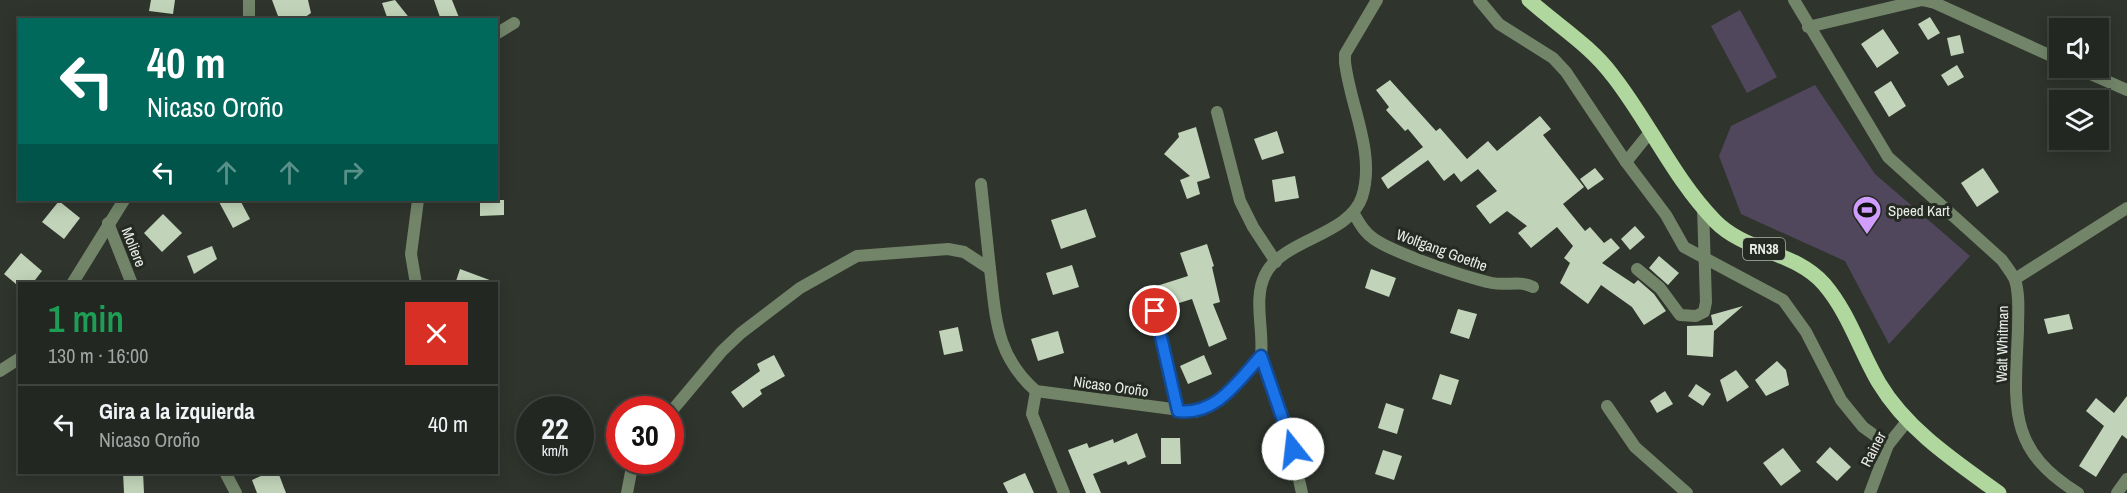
<!DOCTYPE html>
<html lang="es">
<head>
<meta charset="utf-8">
<style>
  body { margin:0; font-family:"Archivo Narrow",sans-serif; background:#2b2f2a; color:#f1f3f6; height:100vh; display:flex; flex-direction:column; font-size:22px; white-space:nowrap }
  * { box-sizing:border-box; margin:0 }
  p { font-size:20px; color:#a3a5a5 }
  .icon { flex:none; width:33px; height:33px; fill:none; stroke:currentColor; stroke-width:2; stroke-linecap:round; stroke-linejoin:round }
  .map { position:relative; flex:1; overflow:hidden }
  .drawer { position:absolute; left:18px; top:282px; width:480px; height:192px; display:flex; flex-direction:column; background:#232722; border-radius:0px; box-shadow:0 3px 15px #0003,0 0 0 2px #404440 }
  .drawer>* { flex:none }
  .hud { position:absolute; left:18px; top:18px; width:480px; height:183px; border-radius:0px; box-shadow:0 3px 15px #0003,0 0 0 2px #404440; background:#00695c; color:#fff; overflow:hidden }
  .tools { position:absolute; left:2049px; top:18px; display:grid; gap:12px }
  .tools a { display:grid; place-items:center; width:60px; height:60px; border-radius:0px; background:#232722; box-shadow:0 3px 15px #0003,0 0 0 2px #404440; font-size:30px }
  .speed { position:absolute; left:516px; top:396px; display:flex; gap:12px; font-size:30px; font-weight:700; text-align:center }
  .speed>* { display:grid; place-content:center; width:78px; height:78px; border-radius:50%; background:#232722; box-shadow:0 3px 15px #0003,0 0 0 2px #404440; line-height:1 }
  .speed small { font-size:15px; font-weight:400 }
  .speed .limit { border:9px solid #d22; background:#fff; color:#111 }
  .pin { position:absolute; display:grid; place-items:center; width:51px; height:51px; color:#fff; margin:-26px; border:3px solid #fff; border-radius:50%; box-shadow:0 2px 6px #0007 }
  .me { position:absolute; width:66px; margin:-33px; rotate:344deg; stroke-linejoin:round; filter:drop-shadow(0 0 4px #0008) }
  .turn { display:flex; align-items:center; gap:21px; height:126px; padding:0 30px; font-size:27px }
  .turn .icon { width:78px; height:78px; stroke-width:2.5 }
  .turn b { display:block; font-size:42px; line-height:51px }
  .lanes { display:flex; align-items:center; height:57px; padding:0 30px; background:#0003; justify-content:center; gap:30px; direction:ltr }
  .lanes .off { opacity:.35 }
  .round { display:grid; place-items:center; flex:none; width:63px; height:63px; border-radius:0px; background:#2b2f2a }
  .overview { display:flex; align-items:center; justify-content:space-between; height:102px; padding:0 30px }
  h1 { font-size:36px; font-weight:600; line-height:45px; color:#1e9e55 }
  ul { padding:0; list-style:none }
  li { display:flex; align-items:center; gap:18px; height:78px; padding:0 30px; border-top:2px solid #404440 }
  li div { flex:1 }
  li b { display:block; font-size:22px }
  li em { font-style:normal }
  .map>svg:first-child { display:block }
  .green { fill:#51475c }
  .building { fill:#c1d4b9 }
  .lines { fill:none; stroke-linecap:round; stroke-linejoin:round }
  .minor { stroke:#728569; stroke-width:12 }
  .primary { stroke:#afd79e; stroke-width:15 }
  .route-casing { stroke:#114b97; stroke-width:15 }
  .route { stroke:#1a73e8; stroke-width:10 }
  .labels { text-anchor:middle; dominant-baseline:central; stroke-width:6; stroke-linejoin:round; paint-order:stroke }
  .shield { fill:#252a23; stroke:#afb2ad; stroke-width:1.5 }
  .shield-label { font-size:14px; font-weight:bold; fill:#eaede8 }
  .poi-label { font-size:15px; fill:#eaede8; stroke:#252a23; text-anchor:start }
  .street-label { font-size:15px; fill:#eaede8; stroke:#252a23 }
</style>
</head>
<body>
<div class="map">
<svg width="2127" height="493" viewBox="0 0 2127 493">
  <rect width="100%" height="100%" fill="#2f342d"/>
  <g class="green">
    <polygon points="1740,10 1777,77 1747,93 1711,26"/>
    <polygon points="1815,85 1875,174 1970,256 1889,344 1845,261 1741,214 1719,156 1731,126"/>
  </g>
  <g class="building">
    <polygon points="151,0 175,0 173,14 149,11"/>
    <polygon points="272,0 308,0 311,13 301,20 294,16 278,16"/>
    <polygon points="395,0 411,20 388,20 382,3"/>
    <polygon points="434,0 452,0 460,20 441,20"/>
    <polygon points="1930,17 1940,33 1928,40 1918,24"/>
    <polygon points="1883,29 1899,53 1877,68 1861,44"/>
    <polygon points="1960,35 1964,53 1951,56 1947,38"/>
    <polygon points="1957,65 1964,77 1948,86 1941,75"/>
    <polygon points="1390,80 1436,131 1440,128 1467,159 1488,141 1497,151 1540,116 1551,129 1543,135 1584,187 1563,204 1585,231 1590,227 1604,243 1611,238 1620,248 1602,263 1634,284 1638,280 1654,294 1666,311 1644,325 1632,307 1601,285 1588,304 1560,283 1570,263 1564,258 1573,246 1557,227 1531,248 1518,233 1527,226 1507,211 1490,224 1476,206 1497,191 1478,169 1461,182 1454,173 1444,181 1428,160 1388,189 1381,178 1423,147 1408,129 1405,131 1386,110 1389,107 1376,90"/>
    <polygon points="1891,81 1906,106 1889,117 1874,92"/>
    <polygon points="1196,127 1210,178 1197,182 1200,194 1187,199 1180,180 1190,176 1164,154 1179,137 1178,133"/>
    <polygon points="1277,131 1284,153 1262,160 1254,139"/>
    <polygon points="1595,168 1604,179 1588,190 1580,179"/>
    <polygon points="1983,168 1999,192 1977,207 1961,183"/>
    <polygon points="1295,176 1299,198 1275,202 1272,180"/>
    <polygon points="218,200 240,200 250,219 233,228"/>
    <polygon points="480,200 504,200 504,215 480,216"/>
    <polygon points="59,201 80,218 64,239 42,222"/>
    <polygon points="1086,209 1096,237 1061,249 1051,220"/>
    <polygon points="163,214 182,233 162,252 144,233"/>
    <polygon points="1635,226 1645,237 1630,250 1621,239"/>
    <polygon points="1207,244 1214,266 1212,267 1220,302 1213,304 1227,339 1209,347 1192,299 1163,308 1158,303 1153,303 1147,309 1141,291 1188,276 1180,253"/>
    <polygon points="212,246 217,259 194,274 187,256"/>
    <polygon points="21,253 42,271 32,284 16,284 4,274"/>
    <polygon points="1659,256 1679,273 1668,285 1649,268"/>
    <polygon points="1072,265 1079,287 1053,295 1046,273"/>
    <polygon points="460,269 495,282 495,284 455,284"/>
    <polygon points="1371,269 1396,278 1389,297 1365,288"/>
    <polygon points="1743,306 1714,331 1713,357 1687,355 1687,326 1713,325 1711,315"/>
    <polygon points="1458,309 1477,314 1469,339 1450,333"/>
    <polygon points="2069,314 2073,329 2048,334 2044,319"/>
    <polygon points="958,327 963,351 944,355 939,331"/>
    <polygon points="1058,331 1064,353 1038,361 1031,339"/>
    <polygon points="774,355 785,376 760,390 762,394 743,408 731,392 760,371 757,364"/>
    <polygon points="1204,355 1212,374 1188,384 1180,366"/>
    <polygon points="1777,361 1786,370 1789,385 1766,396 1755,380"/>
    <polygon points="1736,370 1749,387 1727,402 1720,380"/>
    <polygon points="1440,374 1459,380 1451,405 1432,399"/>
    <polygon points="1696,384 1711,394 1703,406 1688,396"/>
    <polygon points="1665,391 1673,404 1657,413 1650,401"/>
    <polygon points="2127,396 2127,439 2122,435 2096,477 2079,466 2104,426 2086,411 2096,398 2114,413"/>
    <polygon points="1386,403 1404,409 1397,434 1378,428"/>
    <polygon points="1137,433 1146,457 1128,465 1126,461 1093,474 1101,493 1086,493 1068,450 1087,443 1089,448 1113,439 1114,443"/>
    <polygon points="1161,438 1180,438 1181,464 1161,464"/>
    <polygon points="1830,447 1851,467 1837,481 1816,462"/>
    <polygon points="1783,448 1801,471 1781,486 1763,463"/>
    <polygon points="1383,450 1402,456 1394,480 1375,474"/>
    <polygon points="123,472 143,472 144,493 124,493"/>
    <polygon points="270,472 278,472 286,493 257,493 252,480"/>
    <polygon points="1025,473 1034,493 1008,493 1003,483"/>
  </g>
  <g class="lines">
    <g class="minor">
      <polyline points="249,0 249,20"/>
      <polyline points="1479,0 1499,24 1553,58 1566,72 1626,162 1666,215 1684,247 1783,300 1806,332 1841,400 1863,427 1888,445"/>
      <path d="M1794,0L1888,157L2002,260C2006,266 2012,273 2015,280C2020,295 2018,314 2018,330C2015,405 2006,449 2078,493"/>
      <polyline points="1808,27 1922,0 1935,3 2060,60"/>
      <polyline points="496,34 514,23"/>
      <polyline points="2077,68 2127,90"/>
      <polyline points="1217,112 1240,201 1253,227 1276,262"/>
      <polyline points="1626,162 1651,131"/>
      <polyline points="981,184 990,269"/>
      <path d="M1354,214C1360,224 1364,232 1374,239C1396,254 1465,277 1492,283C1507,286 1518,280 1533,287"/>
      <polyline points="108,223 132,284"/>
      <polyline points="1637,269 1660,288 1680,315 1696,316 1704,312 1706,302 1703,207"/>
      <polyline points="2015,279 2127,208"/>
      <polyline points="72,284 124,200"/>
      <polyline points="416,284 411,254 418,200"/>
      <polyline points="1155,311 1178,411"/>
      <polyline points="1261,356 1287,427 1302,493"/>
      <polyline points="0,371 20,358"/>
      <polyline points="1036,391 1032,414 1064,493"/>
      <polyline points="1607,406 1635,447 1687,493"/>
      <path d="M670,413L722,351L741,333L800,288L857,256L948,249L964,252L990,269C996,319 996,356 1036,391L1195,412L1219,401L1261,356C1264,330 1253,299 1265,275C1282,239 1349,236 1362,197C1376,153 1350,106 1345,62V54L1377,0"/>
      <polyline points="225,472 236,493"/>
      <polyline points="627,493 631,472 637,460"/>
      <polyline points="1870,493 1888,445 1908,420"/>
      <polyline points="2117,493 2127,479"/>
    </g>
    <path class="primary" d="M1529,0C1558,26 1590,45 1613,76C1649,122 1674,179 1715,221C1745,252 1795,251 1824,284C1849,313 1860,351 1879,383C1907,430 1956,462 1999,493"/>
  </g>
  <g class="lines">
    <g class="route-casing">
      <path id="route" d="M1155,311L1178,411C1216,416 1238,381 1261,356L1293,449"/>
    </g>
    <use href="#route" class="route"/>
  </g>
  <defs>
    <g id="stadium-pin" transform="scale(1.5)"><path d="M0 17L-7.5 6A9.5 9.5 0 1 1 7.5 6Z" fill="#d09dfe" stroke="#252a23"/><path d="M0-5a6.5 5 0 1 0 0 10a6.5 5 0 1 0 0-10ZM-3.5-1.8h7v3.6h-7Z" fill="#111"/></g>
  </defs>
  <g fill-rule="evenodd">
    <use href="#stadium-pin" x="1867" y="210"/>
  </g>
  <g class="labels">
    <rect class="shield" x="1743" y="238" width="42" height="22" rx="4.5"/>
    <g class="shield-label">
      <text x="1764" y="249">RN38</text>
    </g>
    <g class="poi-label">
      <text x="1888" y="210">Speed Kart</text>
    </g>
    <g class="street-label">
      <text transform="translate(134 247) rotate(68)">Moliere</text>
      <text transform="translate(1442 250) rotate(20)">Wolfgang Goethe</text>
      <text transform="translate(2002 344) rotate(-89)">Walt Whitman</text>
      <text transform="translate(1111 386) rotate(8)">Nicaso Oroño</text>
      <text transform="translate(1873 449) rotate(-63)">Rainer</text>
    </g>
  </g>
</svg>
<div class="tools">
<a><svg class="icon" aria-label="sound" viewBox="0 0 24 24"><path d="M4 9h4l5-4v14l-5-4H4zM17 9q2 3 0 6"/></svg></a>
<a><svg class="icon" aria-label="layers" viewBox="0 0 24 24"><path d="M12 4l9 5-9 5-9-5zM3 14l9 5 9-5"/></svg></a>
</div>
<div class="speed"><div>22<small>km/h</small></div><div class="limit">30</div></div>
<div class="pin" style="left:1155px;top:311px;background:#d93025"><svg class="icon" aria-label="arrive" viewBox="0 0 24 24"><path d="M6 21V4h12l-3 4 3 4H6"/></svg></div>
<svg class="me" style="left:1293px;top:449px" viewBox="-20 -20 40 40"><circle r="19" fill="#fff"/><path d="M0-13L10 11 0 6-10 11z" fill="#1a73e8"/></svg>
<div class="hud">
<div class="turn"><svg class="icon" aria-label="left" viewBox="0 0 24 24"><path d="M17 20v-9H6M10 6l-5 5 5 5"/></svg><div><b>40 m</b>Nicaso Oroño</div></div>
<div class="lanes"><svg class="icon" aria-label="left" viewBox="0 0 24 24"><path d="M17 20v-9H6M10 6l-5 5 5 5"/></svg><svg class="icon off" aria-label="ahead" viewBox="0 0 24 24"><path d="M12 20V5M6 11l6-6 6 6"/></svg><svg class="icon off" aria-label="ahead" viewBox="0 0 24 24"><path d="M12 20V5M6 11l6-6 6 6"/></svg><svg class="icon off" aria-label="right" viewBox="0 0 24 24"><path d="M7 20v-9h11M14 6l5 5-5 5"/></svg></div>
</div>
<section class="drawer">
<div class="overview"><div><h1>1 min</h1><p>130 m · 16:00</p></div><a class="round" style="background:#d93025;color:#fff"><svg class="icon" aria-label="close" viewBox="0 0 24 24"><path d="M6 6l12 12M18 6L6 18"/></svg></a></div>
<ul>
<li><svg class="icon" aria-label="left" viewBox="0 0 24 24"><path d="M17 20v-9H6M10 6l-5 5 5 5"/></svg><div><b>Gira a la izquierda</b><p>Nicaso Oroño</p></div><em>40 m</em></li>
</ul>
</section>
</div>
</body>
</html>
